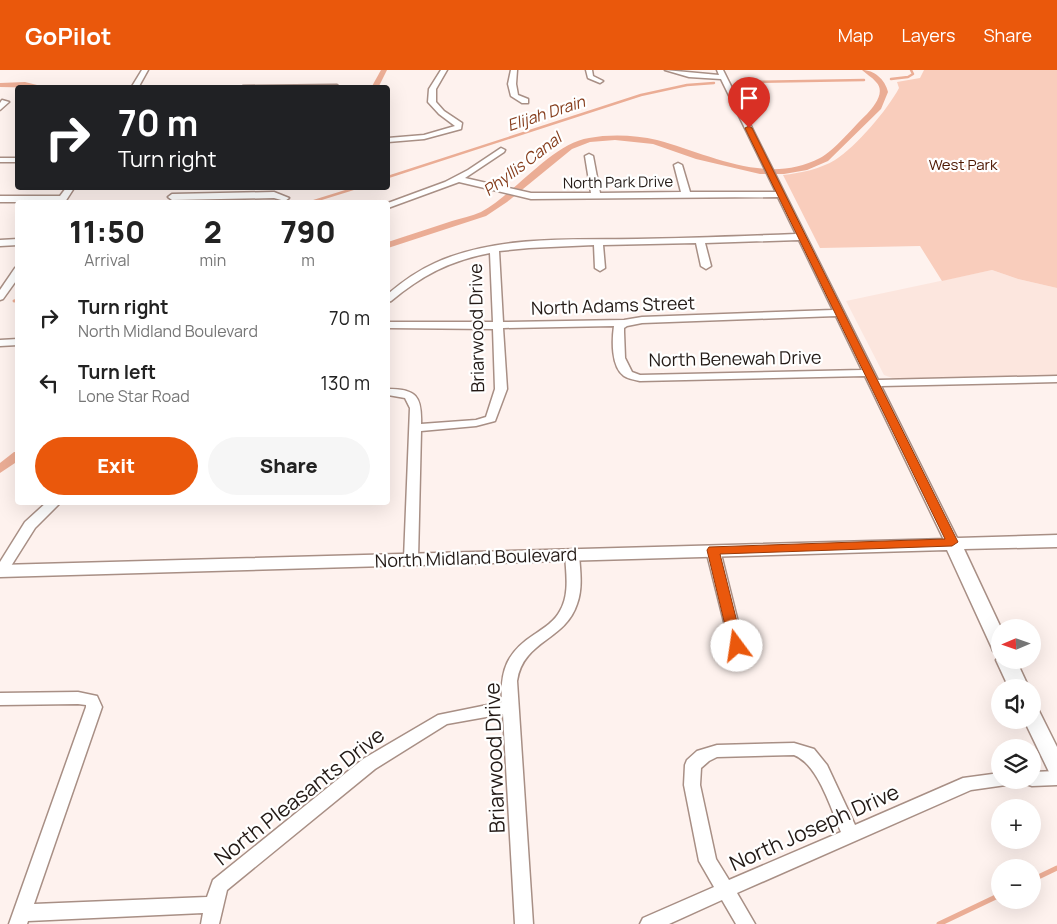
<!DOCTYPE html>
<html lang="en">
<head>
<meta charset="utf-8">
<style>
  body { margin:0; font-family:Manrope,sans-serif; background:#f6f6f6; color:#222; height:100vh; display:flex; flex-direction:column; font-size:19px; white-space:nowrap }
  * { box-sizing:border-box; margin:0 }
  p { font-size:16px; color:#767676 }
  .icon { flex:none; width:28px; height:28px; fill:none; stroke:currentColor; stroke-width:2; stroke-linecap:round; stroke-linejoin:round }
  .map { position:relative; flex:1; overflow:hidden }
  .drawer { position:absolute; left:15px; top:130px; width:375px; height:305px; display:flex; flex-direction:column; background:#fff; border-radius:5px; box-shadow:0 5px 20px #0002 }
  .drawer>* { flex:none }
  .guide { position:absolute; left:15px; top:15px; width:375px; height:105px; border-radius:5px; box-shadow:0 5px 20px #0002; background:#202124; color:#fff; overflow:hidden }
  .needle { width:32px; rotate:268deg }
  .tools { position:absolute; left:991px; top:549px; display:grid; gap:10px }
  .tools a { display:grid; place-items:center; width:50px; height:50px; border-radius:50%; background:#fff; box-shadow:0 5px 20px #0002; font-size:25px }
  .pin { position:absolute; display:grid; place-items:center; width:42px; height:42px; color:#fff; margin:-51px -21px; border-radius:50% 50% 50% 0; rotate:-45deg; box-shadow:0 0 5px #0007 }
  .pin .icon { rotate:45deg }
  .me { position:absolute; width:55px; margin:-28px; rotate:346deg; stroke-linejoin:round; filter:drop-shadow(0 0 4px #0008) }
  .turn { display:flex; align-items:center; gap:18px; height:105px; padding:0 20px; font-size:22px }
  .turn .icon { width:65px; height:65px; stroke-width:2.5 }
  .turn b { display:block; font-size:35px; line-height:42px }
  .eta { display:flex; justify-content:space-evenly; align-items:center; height:85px; text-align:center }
  .eta b { font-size:30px; font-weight:800; line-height:35px }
  .action { display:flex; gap:10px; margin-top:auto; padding:10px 20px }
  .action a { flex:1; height:58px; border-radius:30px; background:#ea580c; color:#fff; font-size:20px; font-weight:800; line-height:58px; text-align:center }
  .action a+a { background:#f6f6f6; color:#222 }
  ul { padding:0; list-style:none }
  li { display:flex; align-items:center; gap:15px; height:65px; padding:0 20px }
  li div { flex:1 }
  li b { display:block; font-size:19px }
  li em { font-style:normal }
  header { display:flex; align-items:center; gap:30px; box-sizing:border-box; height:70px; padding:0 25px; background:#ea580c; color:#fff }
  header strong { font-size:24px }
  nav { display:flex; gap:28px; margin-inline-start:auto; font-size:18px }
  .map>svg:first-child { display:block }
  .built { fill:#fce6de }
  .green { fill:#f9cdbc }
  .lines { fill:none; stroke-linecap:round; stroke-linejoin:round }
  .stream-far2 { stroke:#ebad95; stroke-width:2.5 }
  .stream-far1 { stroke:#ebad95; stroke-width:3 }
  .stream { stroke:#ebad95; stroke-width:5 }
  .canal { fill:#ebad95; fill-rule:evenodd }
  .minor-casing { stroke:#a88f85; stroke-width:3 }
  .major-casing { stroke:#a88f85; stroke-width:3 }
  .minor { fill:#fff; fill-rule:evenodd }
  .major { fill:#fff; fill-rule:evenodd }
  .route { fill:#ea580c; stroke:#983908 }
  .labels { text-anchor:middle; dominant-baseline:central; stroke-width:4.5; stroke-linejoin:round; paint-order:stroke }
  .far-park-label { font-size:15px; fill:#4d1700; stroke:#fff }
  .far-street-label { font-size:15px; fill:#231a16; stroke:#fff }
  .far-water-label { font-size:16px; font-style:italic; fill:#863d1c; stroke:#fff }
  .street-label { font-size:18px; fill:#231a16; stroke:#fff }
  .near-street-label { font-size:21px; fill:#231a16; stroke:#fff }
</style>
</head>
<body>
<header>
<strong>GoPilot</strong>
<nav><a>Map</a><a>Layers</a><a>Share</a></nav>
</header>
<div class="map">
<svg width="1057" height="854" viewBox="0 0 1057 854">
  <rect width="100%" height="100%" fill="#fef2ee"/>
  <polygon class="built" points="992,200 1018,209 1057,218 1057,305 895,309 884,305 846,231"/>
  <path class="green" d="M924,0H1057V218L1018,209L992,200L942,211L920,176L820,178L783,105C801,103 820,99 835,90C856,77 888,39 899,18L897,12L920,8Z"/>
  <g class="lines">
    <g class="stream-far2">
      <polyline points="891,9 908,7 913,4 911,0"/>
      <polyline points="742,12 864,10"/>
      <polyline points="388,107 641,25 687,15 714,13"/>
      <polyline points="311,132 356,118"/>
    </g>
    <polyline class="stream-far1" points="14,231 18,230"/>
    <g class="stream">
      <polyline points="1032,810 1057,798"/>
      <polyline points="939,854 1000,825"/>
    </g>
    <g class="canal">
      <polygon points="381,0 387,0 378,18 371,18"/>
      <path d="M862,0C874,0 885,9 888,22L881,39L828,91L807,100L784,104H760L696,89L653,74L615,70L590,72L572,79L507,132L486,146L388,178V172C409,165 431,158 452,151C461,148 472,146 481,142C516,123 551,74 589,68C610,64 636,65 657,70C709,84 767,116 820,88C834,81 855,55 867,44C874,36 886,22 876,12C872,7 866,4 862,0Z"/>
      <polygon points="25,12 49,18 0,17 0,13"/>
      <polygon points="14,382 18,382 18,391 0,403 0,393"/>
    </g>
    <g class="minor-casing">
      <g id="minor">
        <polygon points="142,0 148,0 138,18 131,18"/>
        <polygon points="441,0 447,0 436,19 436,32 444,41 462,53 461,59 424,69 388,72 388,68 424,65 455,56 439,44 428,32 429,19"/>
        <polygon points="511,0 517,0 516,14 518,25 528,29 528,33 522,33 511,26 508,14"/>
        <polygon points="586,0 592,0 593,6 603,11 600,13 588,8"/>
        <path d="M665,0L719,5L717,0H723L878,310L1057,306V312L881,316L959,472L957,475H947L945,472L865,306L640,311C635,310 629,309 624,306C611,297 612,270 614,256L503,258L507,319L495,351L476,356L421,361L418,489L416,492H406L404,489L410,338L405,328L388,325V319C416,319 422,326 421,354L476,350L486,347L495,319L493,259L388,258V252H493L490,183C451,190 421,206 391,231L388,232V224C402,212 417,201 435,193C496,165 571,170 637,169C690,168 743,166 796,164L778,127L531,129L459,112L388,138V133L445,112L468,100L501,78L505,80L504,82L465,108L531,123H591L585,86L589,84L593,86L600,123L681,122L674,95L678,93L682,95L690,122H776L721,9L689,7ZM799,170L833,240L642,247L624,250L503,252L499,181L529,178L594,175L595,198L600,201L605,198L603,175L696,173L701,196L706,199L711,196L705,173ZM836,246L862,300L640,305L632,302L625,288L624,262V258L627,256L642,253Z"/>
        <polygon points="337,15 340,18 240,18 243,16"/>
        <polygon points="2,30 9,32 0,40 0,33"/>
        <rect x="0" y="88" width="18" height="4"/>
        <polygon points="66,118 74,118 65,132 0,132 0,126 60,126"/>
        <polygon points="274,122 289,128 285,131 274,128 172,130 168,127 172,124"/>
        <polygon points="18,169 18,175 0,176 0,170"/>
        <polygon points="18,197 18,208 3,229 0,230 0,220 15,198"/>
        <polygon points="18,269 18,275 0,276 0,270"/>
        <polygon points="47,432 61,432 35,458 6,504 0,505 0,492 25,452"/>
        <polygon points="713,476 718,477 720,480 744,576 742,580 737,581 732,580 730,576 706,480 708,477"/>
        <path d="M572,480L577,481L579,484C580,500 583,518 577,534C565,571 523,570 517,611L533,854H515L503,644L447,654L375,699L227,820L219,854H201L203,843L28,851L27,854H9L86,637V635L78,634L0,635V623L78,622L97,626L102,637L34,834L207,827L213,810L363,689L438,645L502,632C500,600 507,582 535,564C544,558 555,551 560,541C570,524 566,503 565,484L567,481Z"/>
        <path d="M794,673L814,679L827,695L855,755L963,708L1000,703V710H1008L1006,715L971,720L737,823L755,854H736L722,830L669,854H640L643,848L714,817L699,791L684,715L685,695L687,690L697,681L717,675ZM794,685C818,694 831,739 841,762L729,810L716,789L700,715L701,698L709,691L717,687Z"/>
        <polygon points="1057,701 1057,715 1032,716 1026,714 1024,710 1032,710 1032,702"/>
      </g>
    </g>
    <g class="major-casing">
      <g id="major">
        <polygon points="1057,465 1057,477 964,479 1001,558 1000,583 993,581 991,576 947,480 0,507 0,495 946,469 952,466 958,468"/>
        <polygon points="1000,585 1000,590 1016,590 1029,618 1009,618 996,590"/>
        <polygon points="1032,638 1039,641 1057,677 1057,706 1050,704 1024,650 1032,650"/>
      </g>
    </g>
    <use href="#minor" class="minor"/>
    <use href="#major" class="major"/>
  </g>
  <polygon class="route" points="749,56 752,58 958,472 952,476 720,484 743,576 741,579 732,579 730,576 707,480 709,477 945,469 745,58"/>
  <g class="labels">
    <g class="far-park-label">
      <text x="963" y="94">West Park</text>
    </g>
    <g class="far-street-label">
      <text transform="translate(618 112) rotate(-1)">North Park Drive</text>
    </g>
    <g class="far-water-label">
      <text transform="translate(546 43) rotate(-18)">Elijah Drain</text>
      <text transform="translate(522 94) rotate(-37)">Phyllis Canal</text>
    </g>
    <g class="street-label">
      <text transform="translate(613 235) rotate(-2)">North Adams Street</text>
      <text transform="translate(476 258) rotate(-91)">Briarwood Drive</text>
      <text transform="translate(735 288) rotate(-1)">North Benewah Drive</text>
      <text transform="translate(476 487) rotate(-2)">North Midland Boulevard</text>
    </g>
    <g class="near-street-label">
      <text transform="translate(494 688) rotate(-92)">Briarwood Drive</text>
      <text transform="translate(299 726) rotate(-38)">North Pleasants Drive</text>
      <text transform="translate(814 757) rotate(-24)">North Joseph Drive</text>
    </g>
  </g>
</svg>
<div class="tools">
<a><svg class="needle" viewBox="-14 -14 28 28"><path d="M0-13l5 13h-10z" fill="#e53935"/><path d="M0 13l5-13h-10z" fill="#767676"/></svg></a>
<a><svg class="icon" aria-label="sound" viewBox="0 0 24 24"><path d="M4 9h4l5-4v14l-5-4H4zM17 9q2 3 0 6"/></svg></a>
<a><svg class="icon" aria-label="layers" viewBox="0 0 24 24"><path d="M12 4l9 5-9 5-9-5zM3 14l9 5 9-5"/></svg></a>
<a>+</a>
<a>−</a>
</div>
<div class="pin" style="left:749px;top:58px;background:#d93025"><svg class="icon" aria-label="arrive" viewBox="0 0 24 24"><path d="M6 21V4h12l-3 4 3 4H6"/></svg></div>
<svg class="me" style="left:737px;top:576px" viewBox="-20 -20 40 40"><circle r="19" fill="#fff"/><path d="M0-13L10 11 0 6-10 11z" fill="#ea580c"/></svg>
<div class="guide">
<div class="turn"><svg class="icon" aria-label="right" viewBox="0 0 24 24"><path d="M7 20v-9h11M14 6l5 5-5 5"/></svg><div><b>70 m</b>Turn right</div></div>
</div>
<section class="drawer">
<div class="eta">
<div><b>11:50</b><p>Arrival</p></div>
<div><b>2</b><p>min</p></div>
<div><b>790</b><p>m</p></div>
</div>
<ul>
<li><svg class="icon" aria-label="right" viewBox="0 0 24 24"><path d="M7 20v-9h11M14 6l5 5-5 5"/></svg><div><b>Turn right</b><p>North Midland Boulevard</p></div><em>70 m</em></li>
<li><svg class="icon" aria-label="left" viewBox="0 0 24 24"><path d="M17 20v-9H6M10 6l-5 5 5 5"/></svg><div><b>Turn left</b><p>Lone Star Road</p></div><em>130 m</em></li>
</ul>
<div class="action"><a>Exit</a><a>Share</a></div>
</section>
</div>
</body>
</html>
